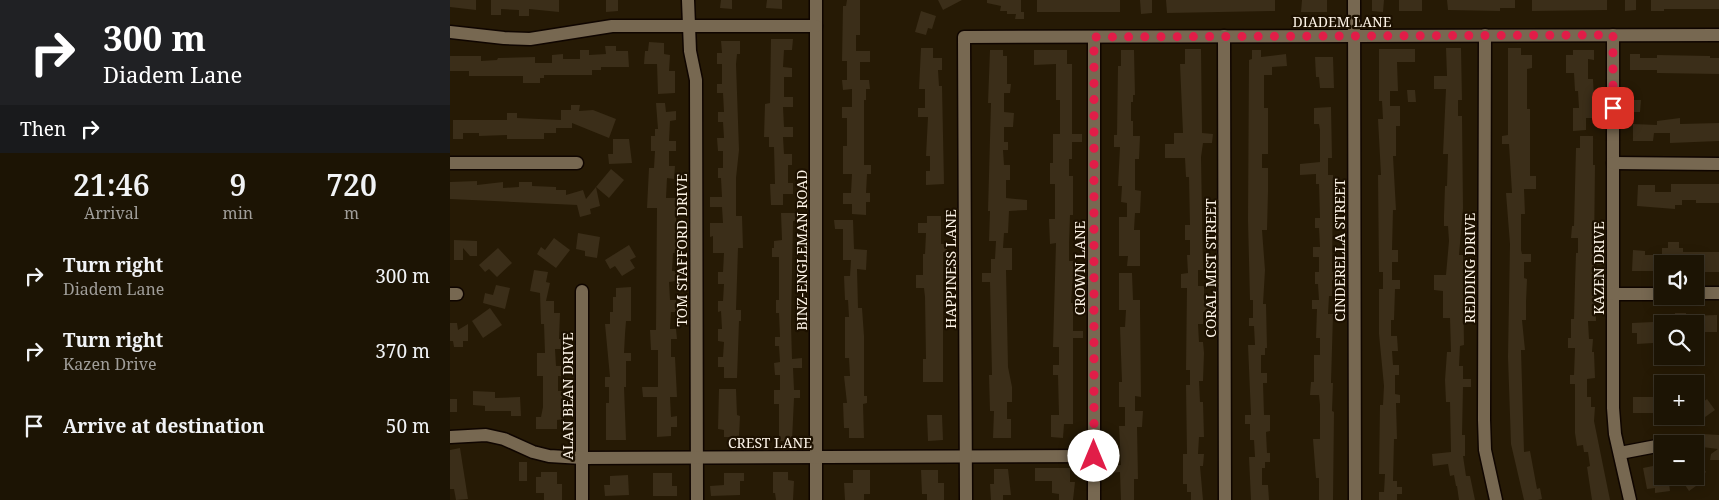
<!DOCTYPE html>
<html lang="en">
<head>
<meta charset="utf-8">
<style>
  body { margin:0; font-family:"Noto Serif",serif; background:#251d0e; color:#f1f3f6; height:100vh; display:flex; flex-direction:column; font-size:19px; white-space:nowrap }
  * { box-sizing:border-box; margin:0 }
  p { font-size:16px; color:#a09e9a }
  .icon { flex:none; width:28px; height:28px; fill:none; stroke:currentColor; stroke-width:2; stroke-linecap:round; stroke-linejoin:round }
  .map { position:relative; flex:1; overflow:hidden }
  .side { display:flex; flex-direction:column; background:#1c1404; width:450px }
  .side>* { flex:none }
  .top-card { background:#202124; color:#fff; overflow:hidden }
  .controls { position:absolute; left:1204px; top:255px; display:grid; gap:10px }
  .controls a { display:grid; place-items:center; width:50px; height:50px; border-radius:0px; background:#1c1404; box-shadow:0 2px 12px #0003,0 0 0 1px #3a3326; font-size:25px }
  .pin { position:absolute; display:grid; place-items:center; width:42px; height:42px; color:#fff; margin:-21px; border-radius:10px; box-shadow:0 2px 8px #0006 }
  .me { position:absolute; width:55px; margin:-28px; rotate:0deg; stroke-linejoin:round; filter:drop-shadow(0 0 4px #0008) }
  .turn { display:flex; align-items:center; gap:18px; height:105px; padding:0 20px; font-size:22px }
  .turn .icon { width:65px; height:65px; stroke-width:2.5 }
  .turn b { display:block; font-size:35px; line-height:42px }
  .then { display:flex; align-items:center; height:48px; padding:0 20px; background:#0003; gap:10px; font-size:19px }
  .eta { display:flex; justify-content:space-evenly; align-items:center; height:85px; text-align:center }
  .eta b { font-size:30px; font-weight:600; line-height:35px }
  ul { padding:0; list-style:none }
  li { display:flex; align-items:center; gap:15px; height:75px; padding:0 20px }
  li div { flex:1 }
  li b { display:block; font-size:19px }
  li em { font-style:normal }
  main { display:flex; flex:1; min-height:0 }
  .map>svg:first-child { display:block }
  .building { fill:#3b2e19 }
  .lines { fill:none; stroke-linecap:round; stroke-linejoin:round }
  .minor-casing { stroke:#0f0500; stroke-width:15 }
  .minor { stroke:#776851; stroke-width:12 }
  .route { stroke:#e11d48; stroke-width:9; stroke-dasharray:0 16.2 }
  .labels { text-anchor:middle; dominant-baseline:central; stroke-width:4.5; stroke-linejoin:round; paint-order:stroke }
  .street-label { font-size:14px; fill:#fcf3e6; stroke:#1d1100 }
</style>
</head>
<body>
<main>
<section class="side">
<div class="top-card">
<div class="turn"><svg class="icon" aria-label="right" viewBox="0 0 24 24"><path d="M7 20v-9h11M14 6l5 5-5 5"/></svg><div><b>300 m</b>Diadem Lane</div></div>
<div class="then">Then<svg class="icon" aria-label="right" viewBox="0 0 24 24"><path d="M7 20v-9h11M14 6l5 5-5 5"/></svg></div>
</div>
<div class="eta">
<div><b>21:46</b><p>Arrival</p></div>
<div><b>9</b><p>min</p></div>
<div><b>720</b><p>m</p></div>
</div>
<ul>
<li><svg class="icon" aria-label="right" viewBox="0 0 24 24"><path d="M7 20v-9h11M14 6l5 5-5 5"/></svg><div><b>Turn right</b><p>Diadem Lane</p></div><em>300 m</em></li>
<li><svg class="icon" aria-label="right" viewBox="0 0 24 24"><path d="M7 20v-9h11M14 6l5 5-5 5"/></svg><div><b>Turn right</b><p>Kazen Drive</p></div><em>370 m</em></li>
<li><svg class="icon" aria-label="arrive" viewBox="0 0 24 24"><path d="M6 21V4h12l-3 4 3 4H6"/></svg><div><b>Arrive at destination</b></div><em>50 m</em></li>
</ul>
</section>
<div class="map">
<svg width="1269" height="500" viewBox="0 0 1269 500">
  <rect width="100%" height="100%" fill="#261a05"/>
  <g class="building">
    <polygon points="0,0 26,0 26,10 0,7"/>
    <polygon points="41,0 109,0 109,12 79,9 79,16 69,16 69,10 51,9 51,15 41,15"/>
    <polygon points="156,0 168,0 168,11 156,12"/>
    <polygon points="271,0 282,0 282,9 270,8"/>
    <polygon points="317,0 332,0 332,9 316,8"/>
    <polygon points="397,0 410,0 410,35 406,35 406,51 420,51 420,62 410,62 410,80 419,80 420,89 416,89 416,100 414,100 414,165 421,165 421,174 417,174 416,193 420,193 420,202 416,202 416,215 402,214 402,204 393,204 393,193 401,193 402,174 393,174 393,146 397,146 397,118 392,118 392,107 402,107 402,89 393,90 392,80 397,80 397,61 392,61 393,6 396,6"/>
    <polygon points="488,0 512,0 493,10"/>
    <polygon points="537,0 571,0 571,12 574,12 574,19 565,19 566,14 557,14 557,11 550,11 551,6 537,3"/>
    <rect x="587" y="0" width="83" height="12"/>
    <polygon points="690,0 702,0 702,13 691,14"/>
    <polygon points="716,0 825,0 825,11 717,13"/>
    <polygon points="852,0 877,0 877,12 851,12"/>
    <polygon points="922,0 934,0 933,12 922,11"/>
    <rect x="949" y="0" width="23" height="11"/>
    <polygon points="997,0 1065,0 1065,8 1050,8 1050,11 998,10"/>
    <polygon points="1082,0 1157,0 1157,10 1082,11"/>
    <polygon points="1175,0 1186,0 1186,10 1175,11"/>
    <polygon points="1201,0 1269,0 1269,9 1214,9 1214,11 1201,11"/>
    <polygon points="471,11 486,16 482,29 478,28 476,35 465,32"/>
    <polygon points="321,39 343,39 342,50 334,50 333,67 342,68 342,77 334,77 334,97 343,97 343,107 333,107 334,127 343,127 343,137 333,137 334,154 342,154 342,165 338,165 338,183 343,183 343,194 333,194 333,205 321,205 320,184 325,184 324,147 319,147 319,137 314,137 315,104 320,103"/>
    <polygon points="271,41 290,41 290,54 287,54 286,64 289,150 286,178 286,216 292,216 293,248 288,248 286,310 291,310 291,321 289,321 287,378 274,378 274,367 268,367 268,357 273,357 274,342 268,341 268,329 272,329 271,311 268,312 268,301 273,301 274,284 268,284 268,272 273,272 274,253 263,253 263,236 260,237 260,223 273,223 272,207 260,207 260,197 272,197 271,178 268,178 268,168 273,168 273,151 268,151 267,138 274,138 273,122 268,122 268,112 274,112 273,93 267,93 267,84 272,84 272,64 267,64 267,53 272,53"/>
    <polygon points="199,42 214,43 214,54 220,55 219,71 225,71 225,93 208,94 207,64 194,64 195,51 198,51"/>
    <polygon points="155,46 166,46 166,51 178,51 179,67 151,67 151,70 142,70 142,75 94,75 94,78 90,78 90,83 73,83 73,76 19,76 19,71 0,71 0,56 31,56 31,61 47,60 48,58 85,57 85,63 102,63 102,55 113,54 113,59 130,59 130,50 139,50 139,55 156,54"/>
    <polygon points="471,48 483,48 483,58 492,58 492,70 488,70 489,86 492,86 494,184 476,185 476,171 480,171 480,156 476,156 478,117 468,117 468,108 475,108 475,89 469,89"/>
    <polygon points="996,48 1011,48 1012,100 1008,100 1008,116 1012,116 1013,208 1009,255 1013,255 1013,268 1024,268 1024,279 1013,279 1014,345 1010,346 1009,366 1013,366 1013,379 1021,379 1021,387 1013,387 1012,435 1015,435 1015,456 1013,456 1016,476 1020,476 1025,500 1009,500 1007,486 1006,486 1004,475 1000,476 998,464 983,466 982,454 1001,452 1000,402 996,402 995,380 997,352 1001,352 1000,318 993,318 993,291 984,290 984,275 996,275 999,241 998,226 994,226 994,215 995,186 997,186 998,154 993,154 996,89 984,89 984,76 997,76"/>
    <polygon points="1058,48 1071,48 1071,55 1082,55 1082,68 1077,69 1077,109 1080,109 1080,176 1086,176 1086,189 1074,189 1075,214 1071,214 1071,250 1072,254 1081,254 1081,262 1074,262 1074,278 1077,279 1076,302 1076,320 1072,320 1075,350 1071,350 1074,452 1080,451 1087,489 1090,488 1092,499 1088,500 1074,500 1061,444 1058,357 1060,244 1056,193 1062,193 1059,144 1052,144 1052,136 1058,135"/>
    <polygon points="735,49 751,49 752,133 763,134 762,143 753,143 751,157 753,270 748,270 748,286 754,286 754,302 761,302 761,312 753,312 753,324 748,324 749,342 753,342 754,353 753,381 749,381 750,402 753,402 754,437 749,437 748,454 754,454 753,466 750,466 753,500 741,500 741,492 737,492 737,484 733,484 733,454 737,454 736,385 740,385 740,370 736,370 737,288 731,288 731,274 738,273 737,255 740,255 740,240 735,240 735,225 740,225 739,177 736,177 735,158 715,158 715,144 724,144 724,133 733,133 730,64 735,64"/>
    <polygon points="929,49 965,49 965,62 947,62 948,91 940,91 940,106 950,106 950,126 946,126 946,156 943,156 946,210 943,210 942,250 948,250 948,262 942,262 942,280 950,280 950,289 945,289 944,320 941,320 941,336 947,336 948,351 942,351 943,365 949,365 949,375 945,375 945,394 950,395 950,403 946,403 947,439 944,439 943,481 947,481 947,487 952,487 952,494 947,494 947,500 929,500 929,492 934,492 935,474 929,474 930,405 933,405 934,386 929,334 929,289 933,289 933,272 929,272 928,175 931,175 928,119 933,119 932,101 929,101"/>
    <polygon points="540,50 553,50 553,56 557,56 557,84 561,84 560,93 554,93 554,112 564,113 563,127 554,127 554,142 558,142 558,150 553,150 554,165 560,165 560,180 556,180 556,198 577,200 577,210 559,211 558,233 554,233 553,248 562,248 562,270 556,270 558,367 562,387 562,402 557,402 557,419 561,419 561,438 543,438 544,411 540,411 539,375 542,375 540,282 532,282 532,273 541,273 541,259 545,259 546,241 539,241 540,211 538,211 541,103 538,103"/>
    <polygon points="584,50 617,50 617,64 622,64 622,134 632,134 632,142 622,142 622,159 619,159 619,176 623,176 623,215 620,215 619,243 619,261 624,261 621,303 623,303 623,331 633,331 633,338 623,338 623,424 614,424 613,438 601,437 601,415 609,415 608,375 603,375 603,365 609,365 609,347 603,347 606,243 600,244 599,219 605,219 605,184 600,184 600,163 603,163 603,134 610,134 610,100 606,100 606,64 584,65"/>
    <polygon points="671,50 684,50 685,95 683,95 683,102 681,102 681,121 683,121 683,136 690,136 689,159 685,159 685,190 691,191 690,213 685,213 684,230 690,230 690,266 677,266 678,256 669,256 669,217 677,217 677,203 671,202 672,186 668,186 670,147 664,147 664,135 667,135 668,66 671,66"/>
    <polygon points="802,50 811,50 811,57 836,54 837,66 822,67 822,75 814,75 814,108 818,108 818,154 812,154 812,168 818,168 818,192 817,230 812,230 815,270 813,304 816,304 817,348 815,348 815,355 811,355 811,373 817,373 817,383 813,383 814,415 820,415 820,431 816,432 817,453 820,453 820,462 815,462 815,468 812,468 812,485 818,485 819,500 801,500 799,457 805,457 804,440 800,440 800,424 795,424 795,415 801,415 798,345 805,345 804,326 799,326 799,318 803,318 803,300 800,300 798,220 799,60 802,59"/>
    <polygon points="1123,50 1144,50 1144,60 1138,59 1138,79 1143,79 1145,118 1136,118 1136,130 1123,131 1123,108 1129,108 1128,91 1125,91 1124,73 1116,73 1116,55 1123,55"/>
    <polygon points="1180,54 1190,54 1190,58 1207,58 1207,55 1260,56 1260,58 1269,58 1269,74 1207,73 1207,70 1180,70"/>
    <polygon points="865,57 883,57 884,88 870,88 869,77 866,77"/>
    <polygon points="957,90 965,90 966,102 958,102"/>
    <polygon points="1181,100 1191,100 1190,112 1181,112"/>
    <polygon points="206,103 215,103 216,112 226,111 226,120 220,121 219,141 226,141 226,151 219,151 219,166 225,166 224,179 217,178 216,198 226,198 226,253 223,253 222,271 226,271 226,281 219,282 220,300 226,300 226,312 221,312 220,329 226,329 227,339 221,339 221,357 225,357 227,397 220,397 221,417 227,416 227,427 221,427 221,436 207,437 207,397 193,397 192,387 208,387 208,350 201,350 200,330 206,330 207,208 197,208 199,168 204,168 205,151 201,151 201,136 205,136 205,129 208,129"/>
    <polygon points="121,105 130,105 129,111 143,110 166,119 159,138 122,123 122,128 106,128 106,133 94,133 94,139 57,139 57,135 29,136 29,133 13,133 13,139 3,139 3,120 57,120 57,113 67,113 67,118 111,120 111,110 121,110"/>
    <polygon points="881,107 882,158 878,158 878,175 883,175 882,272 889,271 889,280 882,280 882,296 879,296 878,314 883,314 881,383 883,383 882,411 884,412 883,500 869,500 869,478 866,478 863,439 870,439 870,405 869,395 860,395 861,382 864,382 864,355 870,355 870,338 866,338 867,309 862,309 862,300 869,300 868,284 865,284 865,272 869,272 869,257 863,257 863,247 870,247 869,228 865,228 865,218 870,218 869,184 866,184 866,174 850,175 850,164 870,162 870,130 869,124 864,124 864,108"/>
    <polygon points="1230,118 1230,124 1269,123 1269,141 1220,143 1220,133 1204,133 1203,141 1183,141 1183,124 1207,125 1207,121"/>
    <polygon points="1130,136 1143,136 1143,165 1145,165 1144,253 1153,253 1153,265 1144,265 1146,321 1138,321 1139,339 1143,339 1142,352 1144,352 1145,378 1137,379 1137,397 1141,397 1141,407 1145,407 1144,421 1160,500 1142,500 1137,467 1140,466 1138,452 1134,452 1133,445 1127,446 1125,433 1125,384 1120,384 1120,375 1124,375 1125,348 1118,348 1118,338 1121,338 1121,319 1124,319 1125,283 1126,253 1128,253 1128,238 1121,238 1122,226 1124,226 1126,148 1130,148"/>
    <polygon points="163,139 179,139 182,163 159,164 158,154 163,154"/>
    <polygon points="161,169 174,180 159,198 146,187"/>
    <polygon points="27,181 27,185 53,182 53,188 69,187 69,182 82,182 82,186 106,187 106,190 116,190 116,195 133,190 136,199 146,187 150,206 140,209 141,214 130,217 127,205 0,199 0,182"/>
    <polygon points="1221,184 1269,184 1269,203 1246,203 1246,200 1232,200 1232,205 1225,205 1225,209 1187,206 1188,185 1205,185 1205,192 1221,192"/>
    <polygon points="331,213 351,213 351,221 343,221 341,324 342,359 352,358 352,368 343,368 344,390 350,390 350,398 344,398 342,441 329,441 329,404 324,404 324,390 330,390 330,375 325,375 324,363 330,362 329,346 325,346 325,337 330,337 329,313 326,313 326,300 329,300 329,257 322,257 322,248 324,248 324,241 332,240"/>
    <polygon points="477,216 491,216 491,244 497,244 497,252 493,252 493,382 473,382 473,359 476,359 475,297 474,288 466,288 466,275 473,275 473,254 475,254 476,233 468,233 468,223 477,223"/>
    <polygon points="384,220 403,220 404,249 417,250 416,270 407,269 408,308 412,308 414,336 414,396 417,396 417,403 413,404 414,438 399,438 399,428 394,428 393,403 397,403 394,376 400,376 399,358 395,358 395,317 399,317 398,300 395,300 394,276 400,276 401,260 393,260 393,229 385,229"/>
    <polygon points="128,233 150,237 147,258 135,256 135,251 126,249"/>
    <polygon points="104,238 120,250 106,268 87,254 91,247 95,250"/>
    <polygon points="4,240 27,241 27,256 20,256 13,248 13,260 4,260"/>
    <polygon points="1218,242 1229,242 1229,248 1233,248 1233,252 1269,252 1269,272 1252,272 1252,269 1245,268 1245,264 1212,264 1212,271 1182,271 1183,250 1195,251 1195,255 1212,255 1212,248 1218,248"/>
    <polygon points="179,245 186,257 180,260 185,268 172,276 165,266 160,269 155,260"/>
    <polygon points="48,248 62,263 47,277 39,269 35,272 29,265"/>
    <polygon points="84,270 98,272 96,282 100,283 96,301 104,301 104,313 110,313 109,339 113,339 113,349 105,349 106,366 111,366 112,376 108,376 108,391 112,391 112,406 120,406 120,415 114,416 114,419 107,420 107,429 86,429 86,417 91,417 93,407 93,376 87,376 87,353 95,353 94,324 91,324 90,293 80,291"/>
    <polygon points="669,273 682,273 683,300 690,300 690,309 691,397 685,396 685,411 693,411 692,427 687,427 688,479 684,479 684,500 671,500 670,472 661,473 661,466 671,465 669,426 675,426 675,407 669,407 669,382 672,382 670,327 675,327 676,310 669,310"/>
    <polygon points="46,285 60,288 55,309 33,303 35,293 43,295"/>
    <polygon points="181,287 181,321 176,321 175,334 174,353 181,353 181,361 176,361 176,387 174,387 176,440 156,440 156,403 159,403 159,387 155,387 155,377 160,377 155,324 160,324 160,312 163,312 163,297 166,297 166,288"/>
    <polygon points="40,308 52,325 33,338 22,321"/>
    <polygon points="1225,313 1236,313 1236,316 1267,315 1267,332 1245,332 1245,324 1225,324"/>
    <polygon points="1203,322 1203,343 1187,344 1187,333 1182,333 1182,323"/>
    <polygon points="0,323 7,323 8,330 18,324 18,341 13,341 13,347 4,347 3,341 0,341"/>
    <polygon points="269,389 286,389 287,415 290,416 289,437 274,437 274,430 268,429"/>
    <polygon points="23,391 45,392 45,398 70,397 71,416 61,416 61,411 35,411 35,406 23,405"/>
    <polygon points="1183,397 1205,397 1206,413 1183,413"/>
    <rect x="0" y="399" width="7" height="13"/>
    <polygon points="1257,399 1265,410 1248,422 1245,416 1245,408"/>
    <polygon points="477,415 492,415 493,440 478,441"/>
    <polygon points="1253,434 1269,435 1269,460 1260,460 1261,454 1268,449 1252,447"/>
    <polygon points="10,448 18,499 6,500 4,489 0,489 0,450"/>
    <polygon points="1245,456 1256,472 1250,477 1253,481 1239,491 1229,476 1245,476"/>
    <rect x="69" y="462" width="8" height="19"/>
    <polygon points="1203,466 1204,472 1212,470 1212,476 1218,476 1220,491 1205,493 1205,488 1197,489 1193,468"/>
    <polygon points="585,468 620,468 620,482 625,482 623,500 609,500 609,494 602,493 602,481 585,481"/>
    <polygon points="544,469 558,469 561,495 553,495 553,500 541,500 540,484 544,484"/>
    <polygon points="403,470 420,470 420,494 414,494 414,500 395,500 394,483 403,483"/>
    <polygon points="471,470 488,470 488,483 494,483 494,500 477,500 477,494 472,494"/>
    <polygon points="91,472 107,472 107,484 112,484 112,500 94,500 94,493 86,493 86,477 91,477"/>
    <polygon points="323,472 338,472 338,480 344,481 343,500 326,500 325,493 323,493"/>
    <polygon points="203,473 222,473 222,486 227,486 227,496 203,496"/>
    <polygon points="274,473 294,473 294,481 290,481 290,495 261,496 260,486 274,485"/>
    <polygon points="178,475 179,495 155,496 154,485 160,485 160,476"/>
  </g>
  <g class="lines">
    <g class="minor-casing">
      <g id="minor">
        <polyline points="238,0 240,51 246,80 247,500"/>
        <polyline points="366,0 366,500"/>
        <polyline points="904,0 905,500"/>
        <polyline points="0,32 54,38 80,39 162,26 366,26"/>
        <polyline points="1035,35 1034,420 1035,450 1046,500"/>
        <polyline points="1163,35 1163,408 1165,434 1180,500"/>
        <polyline points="774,36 775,500"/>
        <polyline points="644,37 644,500"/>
        <polyline points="0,163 127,163"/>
        <polyline points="1163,163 1269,164"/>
        <polyline points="132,291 132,500"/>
        <polyline points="1245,293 1269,293"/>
        <polyline points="0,294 7,294"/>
        <polyline points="1163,294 1212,294"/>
        <polyline points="0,437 36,435 54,439 83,452 99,456 132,458 644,456"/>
        <polyline points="1170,453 1212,445"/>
        <polyline points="516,500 514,37 1269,35"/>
      </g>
    </g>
    <use href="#minor" class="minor"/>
  </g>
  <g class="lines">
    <polyline class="route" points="644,456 644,37 1163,35 1163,108"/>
  </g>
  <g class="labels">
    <g class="street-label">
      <text x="892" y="21">DIADEM LANE</text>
      <text transform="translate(231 250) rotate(-90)">TOM STAFFORD DRIVE</text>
      <text transform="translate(351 250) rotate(-90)">BINZ-ENGLEMAN ROAD</text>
      <text transform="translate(889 250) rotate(-90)">CINDERELLA STREET</text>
      <text transform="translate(629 268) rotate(-90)">CROWN LANE</text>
      <text transform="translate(760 268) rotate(-90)">CORAL MIST STREET</text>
      <text transform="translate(1019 268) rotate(-90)">REDDING DRIVE</text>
      <text transform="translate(1148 268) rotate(-90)">KAZEN DRIVE</text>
      <text transform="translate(500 269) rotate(-90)">HAPPINESS LANE</text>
      <text transform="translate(117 396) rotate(-90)">ALAN BEAN DRIVE</text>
      <text x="320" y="442">CREST LANE</text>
    </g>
  </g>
</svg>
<div class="controls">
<a><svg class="icon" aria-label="sound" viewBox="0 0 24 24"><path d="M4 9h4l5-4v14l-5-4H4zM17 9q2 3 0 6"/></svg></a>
<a><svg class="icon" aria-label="search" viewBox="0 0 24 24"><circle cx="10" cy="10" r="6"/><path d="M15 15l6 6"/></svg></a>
<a>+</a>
<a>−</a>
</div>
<div class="pin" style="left:1163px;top:108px;background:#d93025"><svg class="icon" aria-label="arrive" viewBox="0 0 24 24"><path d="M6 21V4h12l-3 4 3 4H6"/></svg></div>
<svg class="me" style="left:644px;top:456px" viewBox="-20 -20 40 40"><circle r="19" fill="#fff"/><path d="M0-13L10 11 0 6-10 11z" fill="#e11d48"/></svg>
</div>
</main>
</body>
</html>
